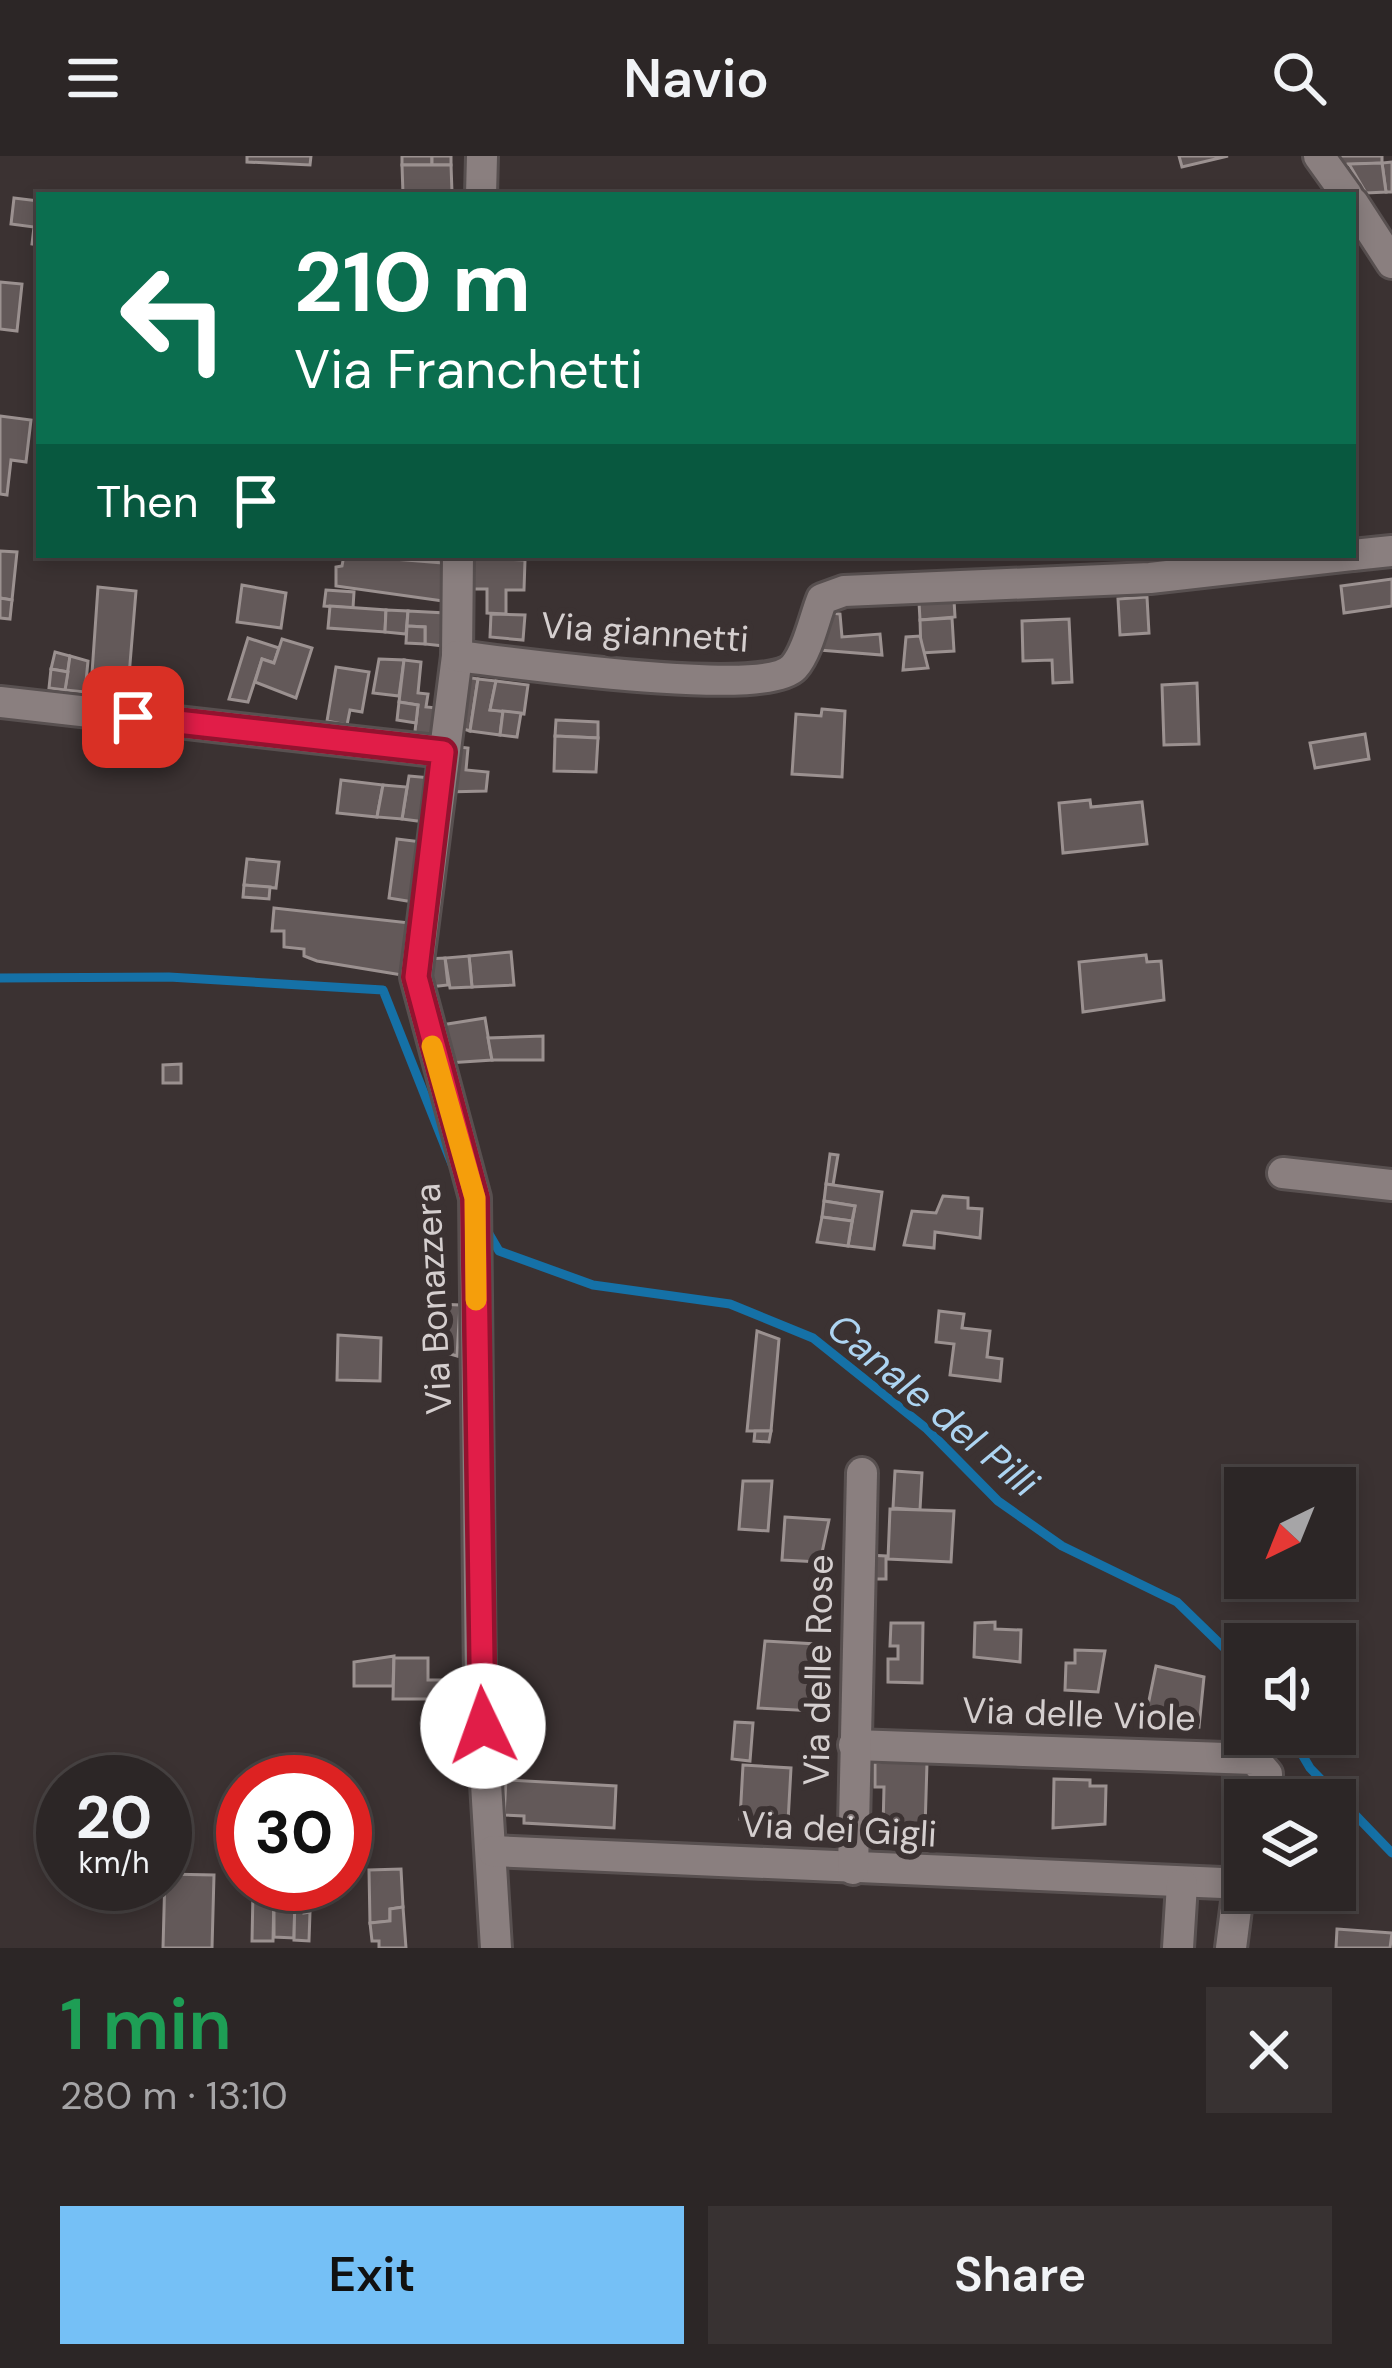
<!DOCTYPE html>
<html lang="en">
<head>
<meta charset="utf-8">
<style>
  body { margin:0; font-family:"DM Sans",sans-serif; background:#383232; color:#f1f3f6; height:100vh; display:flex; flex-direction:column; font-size:45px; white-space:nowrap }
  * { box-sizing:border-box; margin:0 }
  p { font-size:39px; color:#a6a5a7 }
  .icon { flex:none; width:66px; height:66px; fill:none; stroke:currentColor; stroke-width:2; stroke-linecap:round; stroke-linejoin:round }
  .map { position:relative; height:1792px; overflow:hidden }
  .side { display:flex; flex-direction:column; background:#2c2626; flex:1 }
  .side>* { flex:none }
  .top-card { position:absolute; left:36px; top:36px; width:1320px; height:366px; border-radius:0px; box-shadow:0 6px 18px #0003,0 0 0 3px #484343; background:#0b6e4f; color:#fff; overflow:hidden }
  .needle { width:78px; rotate:223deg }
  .fabs { position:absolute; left:1224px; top:1311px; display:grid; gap:24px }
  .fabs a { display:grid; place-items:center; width:132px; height:132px; border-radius:0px; background:#2c2626; box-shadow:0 6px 18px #0003,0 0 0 3px #484343; font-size:60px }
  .speed { position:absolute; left:36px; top:1599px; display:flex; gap:24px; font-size:60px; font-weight:700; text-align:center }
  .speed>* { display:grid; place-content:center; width:156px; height:156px; border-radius:50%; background:#2c2626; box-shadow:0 6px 18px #0003,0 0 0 3px #484343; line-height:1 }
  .speed small { font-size:30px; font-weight:400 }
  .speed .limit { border:18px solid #d22; background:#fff; color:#111 }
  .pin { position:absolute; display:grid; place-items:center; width:102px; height:102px; color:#fff; margin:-51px; border-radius:24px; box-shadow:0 6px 18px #0006 }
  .me { position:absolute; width:132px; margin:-66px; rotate:357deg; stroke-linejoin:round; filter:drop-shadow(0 0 9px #0008) }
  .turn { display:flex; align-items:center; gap:42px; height:252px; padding:0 60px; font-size:54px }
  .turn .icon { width:156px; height:156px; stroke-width:2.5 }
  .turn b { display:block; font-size:84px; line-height:102px }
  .then { display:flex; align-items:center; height:114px; padding:0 60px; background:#0003; gap:24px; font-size:45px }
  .round { display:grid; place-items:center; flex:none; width:126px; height:126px; border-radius:0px; background:#383232 }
  .overview { display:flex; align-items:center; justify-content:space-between; height:204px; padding:0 60px }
  h1 { font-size:72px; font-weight:600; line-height:90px; color:#1e9e55 }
  .action { display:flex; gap:24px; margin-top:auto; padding:24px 60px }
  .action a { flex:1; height:138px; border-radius:0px; background:#75c0f6; color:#111; font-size:48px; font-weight:600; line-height:138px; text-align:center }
  .action a+a { background:#383232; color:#f1f3f6 }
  header { display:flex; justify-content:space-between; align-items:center; height:156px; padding:0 60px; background:#2c2626; font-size:54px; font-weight:600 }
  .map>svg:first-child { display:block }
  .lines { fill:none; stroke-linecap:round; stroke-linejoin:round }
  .stream { stroke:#1571a7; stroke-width:9 }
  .building { fill:#635959; stroke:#9b9190; stroke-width:3 }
  .minor-casing { stroke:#585050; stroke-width:36 }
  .minor { stroke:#8a7f7f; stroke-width:30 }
  .route-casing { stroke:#92132f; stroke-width:30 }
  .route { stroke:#e11d48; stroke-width:21 }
  .slow { stroke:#f59e0b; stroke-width:21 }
  .labels { text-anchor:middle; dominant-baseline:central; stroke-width:12; stroke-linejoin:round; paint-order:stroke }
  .street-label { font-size:36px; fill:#d5cfcf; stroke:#3b3232 }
  .water-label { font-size:39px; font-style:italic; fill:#add4f1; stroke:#3b3232 }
</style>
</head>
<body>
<header><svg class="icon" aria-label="menu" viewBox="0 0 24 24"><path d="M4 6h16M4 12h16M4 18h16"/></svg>Navio<svg class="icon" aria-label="search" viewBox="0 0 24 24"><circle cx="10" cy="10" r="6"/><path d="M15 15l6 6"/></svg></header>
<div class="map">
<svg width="1392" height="1792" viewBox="0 0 1392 1792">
  <rect width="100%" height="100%" fill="#3b3232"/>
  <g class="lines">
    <g class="stream">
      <polyline points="0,822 169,821 383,834 452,1008"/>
      <polyline points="485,1071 499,1095 593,1129 730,1148 813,1182 927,1273 998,1345 1062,1390 1177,1446 1245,1512"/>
      <polyline points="1290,1578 1310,1612 1392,1697"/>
    </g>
  </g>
  <g class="building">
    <polygon points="247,0 311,0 310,9 247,6"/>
    <rect x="402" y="0" width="30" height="9"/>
    <rect x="432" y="0" width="19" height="9"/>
    <polygon points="1179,0 1228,0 1182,11"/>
    <polygon points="1337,0 1382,0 1382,7 1341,9"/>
    <polygon points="1392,6 1392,36 1386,36 1382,7"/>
    <polygon points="1382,7 1386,36 1366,37 1349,8"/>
    <polygon points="402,9 451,9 452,36 403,38"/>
    <polygon points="14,42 39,45 39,89 32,88 34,71 11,68"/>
    <polygon points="0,126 22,128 17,175 0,173"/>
    <polygon points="0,260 31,264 26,306 11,304 7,339 0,338"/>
    <polygon points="0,395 17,396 12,444 0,442"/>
    <polygon points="344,399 443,407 443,445 336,430 336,411 342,410"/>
    <polygon points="463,401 525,404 524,434 506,434 506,458 487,457 487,433 462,433"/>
    <polygon points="1392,423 1392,450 1344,457 1341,430"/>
    <polygon points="242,429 286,437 281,472 237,466"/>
    <polygon points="98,431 136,435 129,520 92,517"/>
    <polygon points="326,434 354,436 353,452 324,450"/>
    <polygon points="1147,441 1149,477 1120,479 1118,443"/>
    <polygon points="0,442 12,444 10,463 0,462"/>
    <polygon points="954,444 955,461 920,464 919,446"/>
    <polygon points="330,450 386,454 385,476 328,472"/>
    <polygon points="386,454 408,455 406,478 385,476"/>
    <polygon points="408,455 446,457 444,490 425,488 425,471 407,470"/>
    <polygon points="831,457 840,458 842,481 880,478 882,499 806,493"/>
    <polygon points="491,458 525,459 523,484 490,481"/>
    <polygon points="952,462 954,495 921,497 920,464"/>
    <polygon points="1069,463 1072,526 1053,527 1052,504 1023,505 1022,465"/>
    <polygon points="407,470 425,471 425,488 406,487"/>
    <polygon points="920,480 928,512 903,514 906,481"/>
    <polygon points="248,482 279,492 274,507 262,503 248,546 229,543"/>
    <polygon points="282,483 312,492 296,542 255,526 262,503 274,507"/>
    <polygon points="55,496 70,500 68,516 51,513"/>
    <polygon points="70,500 88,505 85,536 65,534"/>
    <polygon points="379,503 404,504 399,540 373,537"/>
    <polygon points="404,504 421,506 418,537 428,538 426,551 438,552 432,586 414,584 418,549 399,546"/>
    <polygon points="336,511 369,516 362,556 350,554 347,569 327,565"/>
    <polygon points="51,513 68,516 65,534 49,532"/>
    <polygon points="460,520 478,523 470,575 454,570"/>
    <polygon points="478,523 496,525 490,554 503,555 500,579 470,575"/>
    <polygon points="496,525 528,529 524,558 490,554"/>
    <polygon points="1197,527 1199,588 1164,589 1162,529"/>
    <polygon points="399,546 418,549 416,567 397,564"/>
    <polygon points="822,553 845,555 842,621 792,618 796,558 821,560"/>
    <polygon points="503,555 521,557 517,581 500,579"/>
    <polygon points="556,564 598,566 598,582 555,580"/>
    <polygon points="1365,578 1369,603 1315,612 1310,587"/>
    <polygon points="555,580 598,582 596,616 554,615"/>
    <polygon points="451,590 468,592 466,614 488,616 486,635 446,636"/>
    <polygon points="409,620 432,622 425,666 402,663"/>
    <polygon points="341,624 383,629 377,661 337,657"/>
    <polygon points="383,629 407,631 402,663 377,661"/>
    <polygon points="1090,644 1091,651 1142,646 1147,688 1063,697 1059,647"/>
    <polygon points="397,683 422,686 413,746 389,742"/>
    <polygon points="247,703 279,706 276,732 244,729"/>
    <polygon points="244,729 270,731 269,743 243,741"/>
    <polygon points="274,752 410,767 402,819 317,805 304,800 304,793 284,791 284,775 272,775"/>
    <polygon points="511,796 514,829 472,831 469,800"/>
    <polygon points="1146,799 1147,806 1161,805 1164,844 1083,856 1079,806"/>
    <polygon points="469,800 472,831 450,832 445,802"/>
    <polygon points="445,802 448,829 429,831 426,803"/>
    <polygon points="485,862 492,904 448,907 435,870"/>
    <polygon points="543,880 543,904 492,904 488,882"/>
    <polygon points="181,908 181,927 163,927 163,909"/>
    <polygon points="830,998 838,999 833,1029 826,1028"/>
    <polygon points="826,1028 882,1036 874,1093 848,1090 855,1050 824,1045"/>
    <polygon points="943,1040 968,1042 968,1052 982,1053 980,1082 935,1076 934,1092 904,1089 912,1055 936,1057"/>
    <polygon points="824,1045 855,1050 852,1065 822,1061"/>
    <polygon points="822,1061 852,1065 848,1090 817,1086"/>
    <polygon points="436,1148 460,1149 457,1200 433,1193"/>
    <polygon points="939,1155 964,1158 962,1172 990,1175 987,1201 1002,1203 1000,1225 950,1219 954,1188 936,1186"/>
    <polygon points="757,1175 779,1183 771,1275 747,1275"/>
    <polygon points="338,1179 381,1182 380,1225 337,1224"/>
    <polygon points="755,1275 771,1275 769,1286 754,1285"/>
    <polygon points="895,1315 922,1317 920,1354 893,1352"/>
    <polygon points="743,1325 772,1325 768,1375 739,1373"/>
    <polygon points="890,1353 954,1355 951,1406 888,1403"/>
    <polygon points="785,1361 829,1364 820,1406 782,1404"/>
    <polygon points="867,1399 886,1400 886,1423 867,1423"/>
    <polygon points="995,1466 995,1473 1021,1474 1020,1506 974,1501 975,1467"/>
    <polygon points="891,1467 923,1467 922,1527 888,1526 888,1503 898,1503 898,1490 890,1490"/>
    <polygon points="765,1485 816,1488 814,1506 823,1507 815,1555 758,1552"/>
    <polygon points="1075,1494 1105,1495 1098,1536 1065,1534 1066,1507 1075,1507"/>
    <polygon points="394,1500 393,1530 354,1530 354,1506"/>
    <polygon points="394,1502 428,1502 428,1524 441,1524 441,1543 393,1543"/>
    <polygon points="1156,1510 1204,1521 1199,1571 1145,1564"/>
    <polygon points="735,1566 753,1567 750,1605 732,1603"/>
    <polygon points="875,1606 927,1607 925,1673 883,1672 884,1631 875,1631"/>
    <polygon points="743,1609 791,1612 788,1666 740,1663"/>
    <polygon points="1054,1623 1090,1624 1090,1630 1106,1630 1105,1668 1053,1672"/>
    <polygon points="506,1624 616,1630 614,1672 524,1667 524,1660 504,1659"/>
    <polygon points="401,1713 403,1751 390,1753 390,1765 370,1767 369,1714"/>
    <polygon points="165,1718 214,1719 212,1792 163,1792"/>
    <polygon points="253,1736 274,1738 273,1785 252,1785"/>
    <polygon points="274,1738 295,1738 294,1782 274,1781"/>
    <polygon points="295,1738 304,1739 304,1757 310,1756 309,1785 294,1784"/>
    <polygon points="403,1751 406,1792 379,1792 379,1785 372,1785 370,1767 390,1765 390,1753"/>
    <polygon points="1337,1773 1392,1777 1390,1792 1336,1792"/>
  </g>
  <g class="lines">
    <g class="minor-casing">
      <g id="minor">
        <polyline points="1319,0 1347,39"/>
        <polyline points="481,39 482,0"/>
        <polyline points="1353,47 1392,107"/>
        <polyline points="458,399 457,500 416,821 475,1042 480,1529 496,1792"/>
        <polyline points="1353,399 1392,395"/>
        <path d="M457,500C509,506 765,543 794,511C808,495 814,463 822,443L844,435L1150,422L1352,399"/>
        <polyline points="0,546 444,596"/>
        <polyline points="1283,1017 1392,1029"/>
        <polyline points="854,1589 1254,1603 1267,1618 1266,1644"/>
        <polyline points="493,1695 1245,1728"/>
        <polyline points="853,1713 862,1317"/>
        <polyline points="1178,1792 1182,1728"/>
        <polyline points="1231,1792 1239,1730"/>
      </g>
    </g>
    <use href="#minor" class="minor"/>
  </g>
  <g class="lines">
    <g class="route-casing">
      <polyline id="route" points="133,561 443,596 416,821 475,1042 483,1570"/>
    </g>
    <use href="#route" class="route"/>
    <polyline class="slow" points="432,890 475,1042 476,1144"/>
  </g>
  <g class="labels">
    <g class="street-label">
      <text transform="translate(645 476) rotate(4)">Via giannetti</text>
      <text transform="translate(433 1143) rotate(-93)">Via Bonazzera</text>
      <text transform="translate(818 1514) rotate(-89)">Via delle Rose</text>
      <text transform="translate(1079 1558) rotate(2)">Via delle Viole</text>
      <text transform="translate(839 1673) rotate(3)">Via dei Gigli</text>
    </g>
    <g class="water-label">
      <text transform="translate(933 1249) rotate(40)">Canale del Pilli</text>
    </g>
  </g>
</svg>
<div class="fabs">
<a><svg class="needle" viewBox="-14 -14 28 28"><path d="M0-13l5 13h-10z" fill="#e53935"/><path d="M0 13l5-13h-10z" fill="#a6a5a7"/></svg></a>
<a><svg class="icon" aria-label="sound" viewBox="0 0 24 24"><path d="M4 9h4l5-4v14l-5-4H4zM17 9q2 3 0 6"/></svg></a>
<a><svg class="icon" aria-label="layers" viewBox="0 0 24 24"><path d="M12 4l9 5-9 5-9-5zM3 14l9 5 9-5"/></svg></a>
</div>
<div class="speed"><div>20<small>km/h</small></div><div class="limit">30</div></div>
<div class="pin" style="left:133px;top:561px;background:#d93025"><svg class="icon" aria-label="arrive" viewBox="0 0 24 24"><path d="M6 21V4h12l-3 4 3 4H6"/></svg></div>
<svg class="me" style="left:483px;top:1570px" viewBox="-20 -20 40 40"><circle r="19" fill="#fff"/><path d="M0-13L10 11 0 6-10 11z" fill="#e11d48"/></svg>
<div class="top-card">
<div class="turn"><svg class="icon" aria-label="left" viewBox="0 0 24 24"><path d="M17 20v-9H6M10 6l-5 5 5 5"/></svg><div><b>210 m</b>Via Franchetti</div></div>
<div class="then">Then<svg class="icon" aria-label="arrive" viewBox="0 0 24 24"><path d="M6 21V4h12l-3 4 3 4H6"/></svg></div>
</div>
</div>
<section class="side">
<div class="overview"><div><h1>1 min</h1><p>280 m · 13:10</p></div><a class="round"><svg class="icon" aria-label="close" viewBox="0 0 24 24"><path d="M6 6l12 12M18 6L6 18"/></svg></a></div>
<div class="action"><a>Exit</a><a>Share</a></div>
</section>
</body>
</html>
